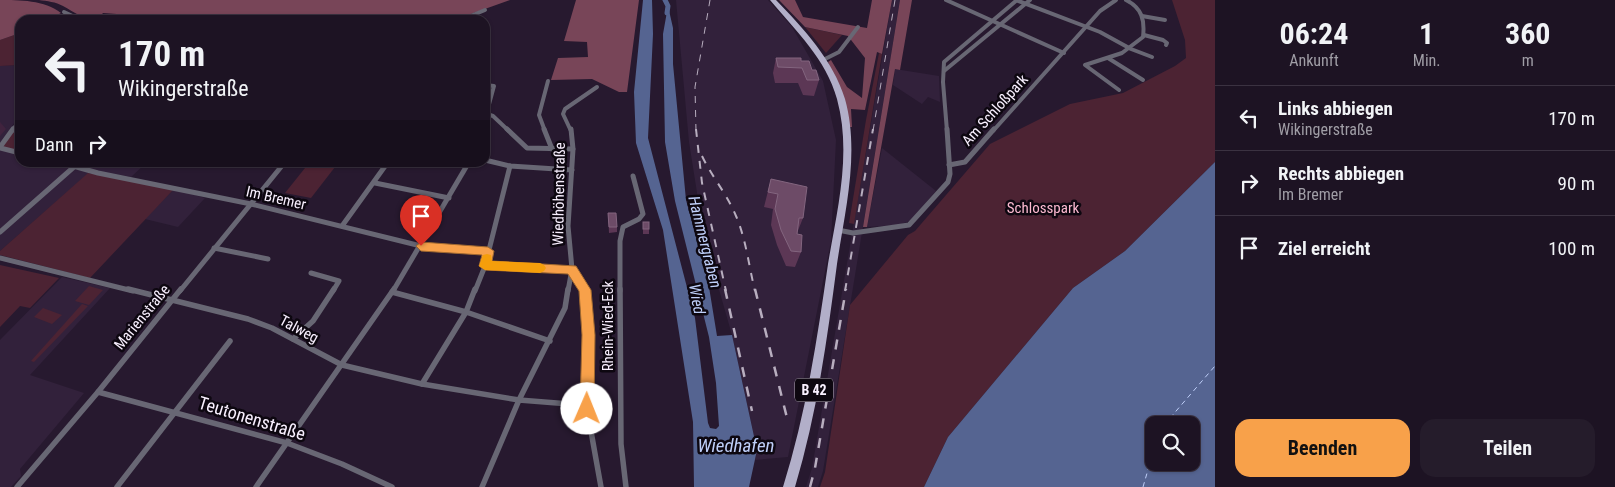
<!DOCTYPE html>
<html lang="de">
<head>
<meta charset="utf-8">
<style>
  body { margin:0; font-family:"Roboto Condensed",sans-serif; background:#251c2b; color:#f1f3f6; height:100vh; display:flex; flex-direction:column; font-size:19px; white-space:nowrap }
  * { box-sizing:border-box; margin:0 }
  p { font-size:16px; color:#a09ea6 }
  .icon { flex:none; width:28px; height:28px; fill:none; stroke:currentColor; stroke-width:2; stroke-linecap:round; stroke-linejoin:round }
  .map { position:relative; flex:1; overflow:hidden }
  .details { display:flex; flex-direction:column; background:#1d1323; width:400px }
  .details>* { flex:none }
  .hud { position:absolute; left:15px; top:15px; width:475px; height:152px; border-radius:15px; box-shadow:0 1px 4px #0004,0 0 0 1px #3b3241; background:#1d1323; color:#f1f3f6; overflow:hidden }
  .tools { position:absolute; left:1145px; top:416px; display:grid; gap:10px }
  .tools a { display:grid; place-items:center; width:55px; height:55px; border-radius:10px; background:#1d1323; box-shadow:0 1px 4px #0004,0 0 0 1px #3b3241; font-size:25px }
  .pin { position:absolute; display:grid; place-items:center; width:42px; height:42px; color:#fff; margin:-51px -21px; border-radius:50% 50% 50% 0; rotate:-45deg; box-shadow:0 0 5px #0007 }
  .pin .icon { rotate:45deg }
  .me { position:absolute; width:55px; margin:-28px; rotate:1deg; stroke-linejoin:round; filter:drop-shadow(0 0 4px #0008) }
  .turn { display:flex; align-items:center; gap:18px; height:105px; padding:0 20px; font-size:22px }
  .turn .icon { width:65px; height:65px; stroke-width:2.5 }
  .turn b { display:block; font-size:35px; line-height:42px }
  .then { display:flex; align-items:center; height:48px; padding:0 20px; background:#0003; gap:10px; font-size:19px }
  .eta { display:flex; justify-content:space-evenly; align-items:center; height:85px; text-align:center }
  .eta b { font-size:30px; font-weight:700; line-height:35px }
  .button { display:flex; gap:10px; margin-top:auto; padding:10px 20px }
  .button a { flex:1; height:58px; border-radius:15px; background:#f8a14a; color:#111; font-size:20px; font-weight:700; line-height:58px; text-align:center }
  .button a+a { background:#251c2b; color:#f1f3f6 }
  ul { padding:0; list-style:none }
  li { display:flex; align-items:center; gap:15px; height:65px; padding:0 20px; border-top:1px solid #3b3241 }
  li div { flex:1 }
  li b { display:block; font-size:19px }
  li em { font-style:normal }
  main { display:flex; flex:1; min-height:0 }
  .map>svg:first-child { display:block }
  .built { fill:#32213b }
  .green { fill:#4c2333 }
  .forest { fill:#784558 }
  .water { fill:#556491; fill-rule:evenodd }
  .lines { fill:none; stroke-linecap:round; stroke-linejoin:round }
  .canal { stroke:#556491; stroke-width:5 }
  .ferry { stroke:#bfcff9; stroke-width:1; stroke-dasharray:5 4; stroke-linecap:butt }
  .minor-far2 { stroke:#686774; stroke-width:4 }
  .minor-far1 { stroke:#686774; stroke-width:5 }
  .minor { stroke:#686774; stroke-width:5.5 }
  .primary { fill:#b2afc9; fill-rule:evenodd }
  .rail-far2 { stroke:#b8aebf; stroke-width:1; stroke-dasharray:7 7; stroke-linecap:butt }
  .rail-far1 { stroke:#b8aebf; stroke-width:2; stroke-dasharray:8 8; stroke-linecap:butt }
  .rail { stroke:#b8aebf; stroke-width:2.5; stroke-dasharray:10 10; stroke-linecap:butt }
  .wall { fill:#5c3755 }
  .shaded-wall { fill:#40233e }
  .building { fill:#6d4b67; stroke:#83657f }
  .route { fill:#f8a14a; stroke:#a16930 }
  .slow { fill:#f59e0b }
  .labels { text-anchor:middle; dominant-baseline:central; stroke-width:5; stroke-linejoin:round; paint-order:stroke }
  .shield { fill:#0d0710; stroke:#b2aab7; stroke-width:1 }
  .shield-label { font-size:14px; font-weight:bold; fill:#f9f0ff }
  .street-label { font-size:15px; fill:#f9f0ff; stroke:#0d0710 }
  .park-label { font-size:15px; fill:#fcb9d0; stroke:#0d0710 }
  .water-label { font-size:16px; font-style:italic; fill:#bfcff9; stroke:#0d0710 }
  .near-street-label { font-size:18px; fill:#f9f0ff; stroke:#0d0710 }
  .near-water-label { font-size:19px; font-style:italic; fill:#bfcff9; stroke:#0d0710 }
</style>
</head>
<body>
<main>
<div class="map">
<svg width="1215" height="487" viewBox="0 0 1215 487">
  <rect width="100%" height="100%" fill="#27192f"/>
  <g class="built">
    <polygon points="676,0 768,0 792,27 823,81 836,140 831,241 788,457 755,460 757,450 732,335 704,237 689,142"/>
    <polygon points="892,0 900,0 823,471 818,487 806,487 812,468"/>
    <polygon points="20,65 20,115 0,143 0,66"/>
    <polygon points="895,69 939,76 940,102 928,97 922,104 893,85"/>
    <polygon points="0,144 20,149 20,162 76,162 91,166 95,163 146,163 131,177 92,170 0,251"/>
    <polygon points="882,148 936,191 910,221 898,225 867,227"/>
    <polygon points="174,189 205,198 178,227 145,219"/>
    <polygon points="62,277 110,288 30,375 84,393 20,469 21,476 11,487 0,487 0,340"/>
  </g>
  <g class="green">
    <polygon points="1172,0 1215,0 1215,162 1125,251 1073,288 948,437 924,487 820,487 825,472 850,305 908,235 915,231 990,144 1070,104 1123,93 1175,66 1186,58 1185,40"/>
    <polygon points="805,27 842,35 826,53"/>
    <polygon points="20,33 20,65 0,66 0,40"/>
    <polygon points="879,53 882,54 854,224 849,223 866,120"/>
    <polygon points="20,123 20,151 2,147"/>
    <polygon points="309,163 335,167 311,198 285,193"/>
    <polygon points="88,173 174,189 90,278 0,255 0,251"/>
    <polygon points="0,265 59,278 30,308 20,306 0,327"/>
    <polygon points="89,286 103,290 89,305 75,301"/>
    <polygon points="82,304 88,306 34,362 31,361"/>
    <polygon points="43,308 62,315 52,324 34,317"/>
  </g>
  <g class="forest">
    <path d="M0,0C19,0 45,0 61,13L47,20H20V33L0,40Z"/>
    <path d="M39,0H510L454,20H199L103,13L97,20C84,20 74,12 63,6C56,2 47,1 39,0Z"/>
    <polygon points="576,0 639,0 627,92 619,92 592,79 551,80 558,58 588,57 587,42 564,41"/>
    <polygon points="779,0 795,0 803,17 867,28 872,0 892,0 882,54 877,52 865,110 851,109 852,127 849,127 842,94 828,62 831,60 847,87 862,98 865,58 848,36 805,27"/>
    <polygon points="900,0 912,0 900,70 895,69 867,227 863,227"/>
  </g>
  <g class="water">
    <polygon points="643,0 652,0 653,34 648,138 695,318 708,423 710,428 716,429 719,426 716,383 709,337 675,201 665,142 663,34 668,6 673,28 673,64 686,200 708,281 717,336 732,335 757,450 749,487 694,487 693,422 663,230 636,143 634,92"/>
    <path d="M1215,162V487H924L948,437L1073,288L1125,251ZM1154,425H1191V462H1154Z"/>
  </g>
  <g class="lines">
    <polyline class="canal" points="665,0 668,6 667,13"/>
    <g class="ferry">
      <polyline points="1164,425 1215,366"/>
      <polyline points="1143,487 1154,449"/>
    </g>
    <g class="minor-far2">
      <polyline points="946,0 1064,53"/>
      <polyline points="1016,0 1100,32 1131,49 1152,57"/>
      <polyline points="64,12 81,20"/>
      <polyline points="1142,16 1165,20"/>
      <polyline points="461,20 485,10"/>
      <polyline points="1144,35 1163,40 1167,43 1166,45"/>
      <polyline points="1108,58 1143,80"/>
      <polyline points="823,60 839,52 858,27"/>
      <polyline points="944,71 1030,0"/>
      <polyline points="485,85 494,86 485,119"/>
      <path d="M1119,90L1085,65L1122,53L1143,37C1145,20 1142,8 1126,0"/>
      <polyline points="487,114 493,116 509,131"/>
      <polyline points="12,131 20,120"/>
      <polyline points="545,131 539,115 548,81"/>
      <polyline points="571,131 563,114 565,109 597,87"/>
      <polyline points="947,131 943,82 944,62 1017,0"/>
      <polyline points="993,131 1100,11 1116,0"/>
    </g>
    <g class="minor-far1">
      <polyline points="507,129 527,148 573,149"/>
      <polyline points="544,129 552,149"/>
      <polyline points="0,147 13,129"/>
      <polyline points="0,148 20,153"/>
      <polyline points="485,160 510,166 572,170"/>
      <polyline points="59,162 98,173 251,204 421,246 488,251"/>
      <polyline points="949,165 965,162 994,129"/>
      <polyline points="375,183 449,198"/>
      <polyline points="342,226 388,162"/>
      <polyline points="838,230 853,233 909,225 948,182 950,174 947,129"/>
      <polyline points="0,232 75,166"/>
      <polyline points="214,248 268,259"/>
      <polyline points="0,258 133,291"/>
      <polyline points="485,266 572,269 585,291"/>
      <polyline points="311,273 339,281 333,291"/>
      <polyline points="180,291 285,162"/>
      <polyline points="393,291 469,162"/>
      <polyline points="475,291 485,266 510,166"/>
      <polyline points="568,291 572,269 568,226 573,149 571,129"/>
      <polyline points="620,291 620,241 623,227 639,219 643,214 633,176"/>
    </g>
    <g class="minor">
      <polyline points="128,289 248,319 272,328 342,365 422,384 519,400 582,405 587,409"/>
      <polyline points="585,289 588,335 587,409 601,487"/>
      <polyline points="620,289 621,444 626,487"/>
      <polyline points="392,292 466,312 550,341"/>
      <polyline points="293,339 313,321 334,289"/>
      <polyline points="422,384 466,312 475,289"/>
      <polyline points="98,392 287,443 342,464 392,487"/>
      <polyline points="17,487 98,392 181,289"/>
      <polyline points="117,487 230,341"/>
      <polyline points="256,487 394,289"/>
      <polyline points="482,487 519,400 565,308 568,289"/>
    </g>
    <path class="primary" d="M770,0H776C804,29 833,60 845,99C860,153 845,210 837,264C827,340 817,414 795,487H783C806,414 817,340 828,264C837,210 852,154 837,99C826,59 796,31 770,0Z"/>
    <g class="rail-far2">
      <polyline points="696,131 695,87 710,0"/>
      <polyline points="873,131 895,0"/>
    </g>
    <g class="rail-far1">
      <polyline points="696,129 702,183 726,291"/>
      <path d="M702,156C712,177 727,194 736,216C746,239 749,267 755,291"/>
      <polyline points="845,291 873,129"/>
    </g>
    <g class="rail">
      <polyline points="725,289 752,411"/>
      <polyline points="755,289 788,422"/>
      <polyline points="810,487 815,468 846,289"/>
    </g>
  </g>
  <g class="wall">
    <polygon points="776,58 801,61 812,70 819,80 814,96 803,95 798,83 775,83 773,73"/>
    <polygon points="771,179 803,218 797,233 801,252 795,267 786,266 777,245 771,225 773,209 764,207"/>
    <polygon points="608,213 617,227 617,232 609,233"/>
    <polygon points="643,222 649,229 649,234 643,234"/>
  </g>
  <polygon class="shaded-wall" points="0,122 6,129 0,136"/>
  <g class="building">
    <polygon points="776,58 801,58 801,61 809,61 812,70 816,70 819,80 807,80 802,68 778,67"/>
    <polygon points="771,179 807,187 803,218 799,218 797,234 802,235 801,252 791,251 781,230 775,209 778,194 768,192"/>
    <polygon points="608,213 616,213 617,227 609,227"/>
    <rect x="643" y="222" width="6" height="7"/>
  </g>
  <polygon class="route" points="421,242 488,247 494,251 492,261 576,266 591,290 595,335 594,409 592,414 587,415 582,414 580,409 582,335 579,291 568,274 485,270 479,266 482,255 421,251 416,246"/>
  <polygon class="slow" points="487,254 491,255 492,261 540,263 544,265 546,268 544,271 540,273 485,270 479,266 483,255"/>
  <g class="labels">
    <rect class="shield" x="795" y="378.5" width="38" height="23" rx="4"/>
    <g class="shield-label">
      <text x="814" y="390">B 42</text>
    </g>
    <g class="street-label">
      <text transform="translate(995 110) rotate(-48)">Am Schloßpark</text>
      <text transform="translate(559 194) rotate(-89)">Wiedhöhenstraße</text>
      <text transform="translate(276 198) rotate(13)">Im Bremer</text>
      <text transform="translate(142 317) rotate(-51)">Marienstraße</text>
      <text transform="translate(608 326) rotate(-90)">Rhein-Wied-Eck</text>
      <text transform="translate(299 329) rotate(28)">Talweg</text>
    </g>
    <g class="park-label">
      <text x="1043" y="208">Schlosspark</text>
    </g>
    <g class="water-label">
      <text transform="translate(705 242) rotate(76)">Hammergraben</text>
      <text transform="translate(697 299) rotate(80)">Wied</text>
    </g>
    <g class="near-street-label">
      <text transform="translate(252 418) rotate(17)">Teutonenstraße</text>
    </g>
    <g class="near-water-label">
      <text x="736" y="445">Wiedhafen</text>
    </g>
  </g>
</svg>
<div class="tools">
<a><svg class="icon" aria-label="search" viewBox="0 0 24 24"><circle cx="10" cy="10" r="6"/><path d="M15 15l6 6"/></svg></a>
</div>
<div class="pin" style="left:421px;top:246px;background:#d93025"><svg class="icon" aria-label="arrive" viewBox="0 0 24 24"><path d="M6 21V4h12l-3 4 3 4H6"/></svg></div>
<svg class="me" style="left:587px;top:409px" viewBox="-20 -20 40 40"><circle r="19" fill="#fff"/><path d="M0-13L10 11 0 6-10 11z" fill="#f8a14a"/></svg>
<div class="hud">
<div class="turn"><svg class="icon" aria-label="left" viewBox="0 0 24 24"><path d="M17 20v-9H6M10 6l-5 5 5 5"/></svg><div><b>170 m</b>Wikingerstraße</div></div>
<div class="then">Dann<svg class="icon" aria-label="right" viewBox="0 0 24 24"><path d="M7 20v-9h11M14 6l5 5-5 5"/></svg></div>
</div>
</div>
<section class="details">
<div class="eta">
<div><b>06:24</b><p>Ankunft</p></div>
<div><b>1</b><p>Min.</p></div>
<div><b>360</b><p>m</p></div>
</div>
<ul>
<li><svg class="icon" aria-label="left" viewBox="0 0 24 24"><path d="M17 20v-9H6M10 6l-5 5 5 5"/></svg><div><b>Links abbiegen</b><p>Wikingerstraße</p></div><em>170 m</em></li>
<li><svg class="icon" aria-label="right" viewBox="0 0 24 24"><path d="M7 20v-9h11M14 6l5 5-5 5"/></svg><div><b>Rechts abbiegen</b><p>Im Bremer</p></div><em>90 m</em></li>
<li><svg class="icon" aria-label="arrive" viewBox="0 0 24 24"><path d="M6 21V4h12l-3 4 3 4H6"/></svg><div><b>Ziel erreicht</b></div><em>100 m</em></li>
</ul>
<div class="button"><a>Beenden</a><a>Teilen</a></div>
</section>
</main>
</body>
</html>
